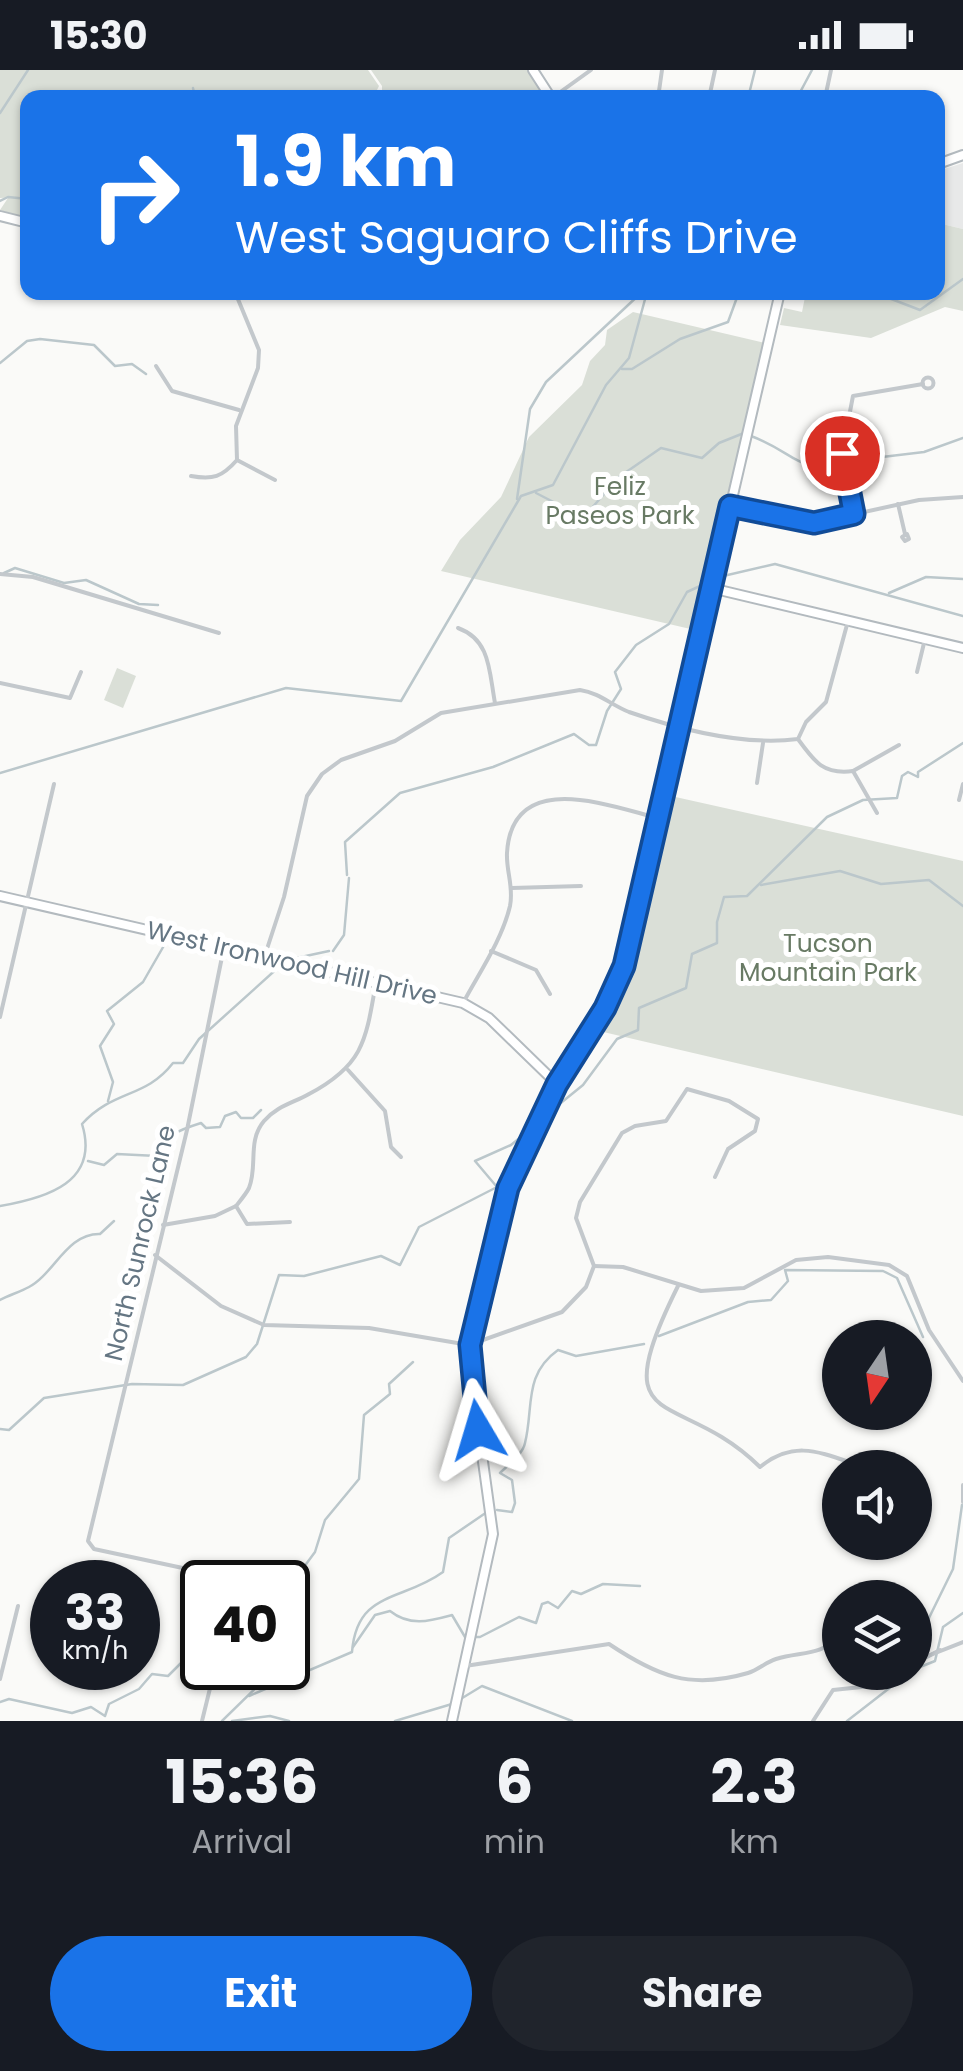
<!DOCTYPE html>
<html lang="en">
<head>
<meta charset="utf-8">
<style>
  body { margin:0; font-family:Poppins,sans-serif; background:#20242c; color:#f1f3f6; height:100vh; display:flex; flex-direction:column; font-size:38px; white-space:nowrap }
  * { box-sizing:border-box; margin:0 }
  p { font-size:32px; color:#9ea1a6 }
  .icon { flex:none; width:55px; height:55px; fill:none; stroke:currentColor; stroke-width:2; stroke-linecap:round; stroke-linejoin:round }
  .map { position:relative; height:1651px; overflow:hidden }
  .drawer { display:flex; flex-direction:column; background:#171b24; flex:1 }
  .drawer>* { flex:none }
  .banner { position:absolute; left:20px; top:20px; width:925px; height:210px; border-radius:20px; box-shadow:0 2px 8px #0004; background:#1a73e8; color:#fff; overflow:hidden }
  .needle { width:65px; rotate:193deg }
  .buttons { position:absolute; left:822px; top:1250px; display:grid; gap:20px }
  .buttons a { display:grid; place-items:center; width:110px; height:110px; border-radius:50%; background:#171b24; box-shadow:0 2px 8px #0004; font-size:50px }
  .speed { position:absolute; left:30px; top:1490px; display:flex; gap:20px; font-size:50px; font-weight:700; text-align:center }
  .speed>* { display:grid; place-content:center; width:130px; height:130px; border-radius:50%; background:#171b24; box-shadow:0 2px 8px #0004; line-height:1 }
  .speed small { font-size:25px; font-weight:400 }
  .speed .limit { border:5px solid #111; border-radius:15px; background:#fff; color:#111 }
  .pin { position:absolute; display:grid; place-items:center; width:85px; height:85px; color:#fff; margin:-42px; border:5px solid #fff; border-radius:50%; box-shadow:0 2px 10px #0007 }
  .me { position:absolute; width:110px; margin:-55px; rotate:353deg; stroke-linejoin:round; filter:drop-shadow(0 0 8px #0008) }
  .turn { display:flex; align-items:center; gap:35px; height:210px; padding:0 50px; font-size:45px }
  .turn .icon { width:130px; height:130px; stroke-width:2.5 }
  .turn b { display:block; font-size:70px; line-height:85px }
  .eta { display:flex; justify-content:space-evenly; align-items:center; height:170px; text-align:center }
  .eta b { font-size:60px; font-weight:700; line-height:70px }
  .action { display:flex; gap:20px; margin-top:auto; padding:20px 50px }
  .action a { flex:1; height:115px; border-radius:60px; background:#1a73e8; color:#fff; font-size:40px; font-weight:700; line-height:115px; text-align:center }
  .action a+a { background:#20242c; color:#f1f3f6 }
  .status { display:flex; justify-content:space-between; align-items:center; height:70px; padding:0 50px; background:#171b24; direction:ltr }
  .status svg { height:28px; fill:currentColor }
  .map>svg:first-child { display:block }
  .built { fill:#e8e9e9 }
  .green { fill:#dadfd7 }
  .lines { fill:none; stroke-linecap:round; stroke-linejoin:round }
  .stream { stroke:#bbc7cb; stroke-width:2.5 }
  .secondary-casing { stroke:#b3babf; stroke-width:12 }
  .street { stroke:#c3c8cc; stroke-width:4 }
  .secondary { stroke:#fff; stroke-width:8 }
  .route-casing { stroke:#114b97; stroke-width:25 }
  .route { stroke:#1a73e8; stroke-width:18 }
  .labels { text-anchor:middle; dominant-baseline:central; stroke-width:10; stroke-linejoin:round; paint-order:stroke }
  .park-label { font-size:25px; fill:#687a64; stroke:#fff }
  .street-label { font-size:25px; fill:#657683; stroke:#fff }
</style>
</head>
<body>
<div class="status"><b>15:30</b><svg viewBox="0 0 49 12"><path d="M0 12V9h3v3zM5 12V6h3v6zM10 12V3h3v9zM15 12V0h3v12zM26 1h20v11H26zM47 4h2v5h-2z"/></svg></div>
<div class="map">
<svg width="963" height="1651" viewBox="0 0 963 1651">
  <rect width="100%" height="100%" fill="#fafaf8"/>
  <polygon class="built" points="963,93 963,159 938,153 938,101"/>
  <g class="green">
    <polygon points="0,0 368,0 379,16 375,24 380,27 28,28 27,149 0,140 8,128 22,127 0,128"/>
    <polygon points="371,0 527,0 546,27 413,28 402,23 382,27 382,16"/>
    <polygon points="938,153 963,159 963,241 945,237 871,268 780,255 784,238 802,242 805,227 789,223 938,222"/>
    <polygon points="633,242 765,273 699,561 441,501 460,470 501,427 529,367 582,315 590,291 605,275 607,260"/>
    <polygon points="117,598 136,606 123,638 104,630"/>
    <path d="M671,726L963,791V1046L599,961C641,889 653,807 671,726Z"/>
  </g>
  <g class="lines">
    <g class="stream">
      <polyline points="193,18 195,28"/>
      <polyline points="748,28 755,0"/>
      <polyline points="797,28 812,0"/>
      <polyline points="0,43 28,0"/>
      <polyline points="0,131 8,127 28,129"/>
      <polyline points="873,222 920,240 963,209"/>
      <polyline points="0,293 27,271 40,269 94,275 115,296 132,294 146,304"/>
      <polyline points="622,299 632,299 680,269 728,252 739,222"/>
      <path d="M751,366C797,383 793,403 852,397L857,390L924,382L963,368"/>
      <polyline points="536,423 571,441 590,440 619,407 661,378 702,388 719,373 744,363"/>
      <polyline points="517,429 530,339 546,312 642,222"/>
      <polyline points="4,503 15,498 64,513 86,510 139,534 158,535"/>
      <polyline points="719,507 775,494 963,546"/>
      <polyline points="889,523 926,507 963,509"/>
      <polyline points="0,703 286,618 401,631 521,426 553,415 606,315 629,288 647,222"/>
      <polyline points="347,805 345,772 400,723 493,697 574,664 589,675 596,675 607,641 621,619 615,602 636,575 669,554 687,522 711,511"/>
      <polyline points="761,815 840,801 881,814 929,810 963,836"/>
      <polyline points="333,881 344,865 349,808"/>
      <polyline points="287,890 329,881"/>
      <polyline points="108,1031 113,1012 100,976 114,954 107,941 143,912 166,872"/>
      <polyline points="546,1045 583,1015 617,969 638,960 639,938 686,918 692,884 717,873 717,852 724,827 747,826 827,747 863,730 897,728 902,706 908,702 918,707 918,702 963,673"/>
      <path d="M88,1091L104,1095L117,1084L157,1086C163,1065 182,1059 201,1053L206,1058L220,1057L225,1046L236,1042L241,1048H253L261,1040"/>
      <path d="M0,1136C47,1128 100,1112 82,1054C114,1019 145,1029 173,993H183L199,969L281,895"/>
      <path d="M0,1230C9,1225 20,1222 29,1217C54,1204 67,1163 100,1164L114,1151"/>
      <polyline points="659,1266 748,1232 771,1230 788,1211 785,1200 883,1201 897,1208 923,1267"/>
      <polyline points="0,1359 9,1360 44,1328 132,1314 183,1315 246,1287 257,1274 279,1205 304,1206 381,1186 400,1195 419,1157 497,1117 475,1091 511,1075 533,1057"/>
      <path d="M497,1440L512,1442L515,1433L512,1410L500,1403C508,1395 523,1384 525,1373C534,1337 523,1305 558,1280L576,1286L644,1274"/>
      <polyline points="915,1550 926,1554 953,1499 962,1435"/>
      <polyline points="288,1574 306,1554 297,1529 305,1521 298,1505 315,1482 325,1450 359,1409 364,1345 390,1324 389,1314 413,1292"/>
      <path d="M353,1577L375,1545L390,1541C410,1557 430,1551 452,1545L465,1567H480L519,1547L536,1553L542,1534L548,1532L558,1538L572,1521L581,1524L603,1514L640,1516"/>
      <polyline points="915,1599 935,1591 943,1557 963,1543"/>
      <path d="M249,1626L352,1582C357,1520 402,1532 443,1502L449,1468L487,1442"/>
      <polyline points="459,1630 482,1616 572,1651"/>
      <polyline points="0,1632 9,1629 72,1643 91,1637 105,1646 109,1634 139,1619 152,1604 168,1606 202,1572"/>
      <polyline points="222,1651 276,1598"/>
      <polyline points="232,1651 270,1646 289,1651"/>
      <polyline points="395,1651 452,1634"/>
      <polyline points="847,1651 896,1613 894,1604"/>
    </g>
    <g class="secondary-casing">
      <g id="secondary">
        <polyline points="533,0 551,28"/>
        <polyline points="938,94 963,85"/>
        <polyline points="0,146 28,153"/>
        <polyline points="711,518 963,578"/>
        <polyline points="0,826 463,933 489,948 557,1014"/>
        <polyline points="452,1651 493,1464 472,1312 469,1275 476,1237 515,1101 557,1014 605,938 624,896 780,222"/>
      </g>
    </g>
    <g class="street">
      <polyline points="552,28 591,0"/>
      <polyline points="658,28 662,0"/>
      <polyline points="709,28 715,0"/>
      <polyline points="825,28 831,0"/>
      <polyline points="156,296 172,321 239,340"/>
      <circle cx="928" cy="313" r="5.5"/>
      <polyline points="237,390 275,410"/>
      <path d="M191,406C213,410 222,407 237,390L236,356L258,298L259,280L235,222"/>
      <polyline points="898,434 905,464"/>
      <polyline points="735,435 759,442"/>
      <polyline points="732,437 814,453 919,430 963,427"/>
      <polyline points="854,444 842,383 853,326 923,314"/>
      <polygon points="907,464 909,469 905,471 902,467"/>
      <polyline points="0,504 33,507 219,563"/>
      <path d="M458,558C491,570 489,602 495,633"/>
      <polyline points="917,602 925,569"/>
      <polyline points="0,613 70,628 81,602"/>
      <path d="M798,669C814,691 823,705 853,701L877,743"/>
      <polyline points="853,701 899,675"/>
      <polyline points="757,713 763,673"/>
      <polyline points="959,730 963,714"/>
      <polyline points="512,818 581,816"/>
      <polyline points="224,877 187,1060 88,1471 94,1479 248,1512"/>
      <polyline points="491,881 536,900 550,924"/>
      <path d="M265,885L284,827L307,726L322,704L341,690L395,671L441,643L580,620C600,623 611,635 629,642C681,660 744,676 798,669L806,652L826,632L848,551"/>
      <path d="M463,933C479,903 502,870 510,836C514,817 506,801 507,783C512,698 609,736 658,748"/>
      <polyline points="0,947 54,714"/>
      <polyline points="348,1000 385,1041 391,1077 401,1087"/>
      <path d="M236,1136C240,1131 246,1124 249,1118C258,1096 247,1071 264,1051C277,1036 293,1033 309,1024C364,995 366,970 376,912"/>
      <polyline points="163,1155 215,1146 236,1136 247,1154 290,1152"/>
      <polyline points="155,1185 221,1236 264,1255 369,1258 469,1275 562,1242 586,1217 594,1196 576,1148 580,1132 622,1063 635,1056 666,1051 687,1019 729,1031 758,1049 755,1061 728,1079 715,1107"/>
      <polyline points="594,1196 623,1197 701,1221 744,1218 796,1190 828,1187 889,1195 907,1206 929,1260 963,1311"/>
      <path d="M678,1216C602,1369 678,1316 760,1397C791,1372 815,1380 849,1392"/>
      <polyline points="963,1415 963,1432"/>
      <polyline points="869,1528 876,1518"/>
      <polyline points="923,1589 940,1580"/>
      <polyline points="915,1591 963,1572"/>
      <path d="M465,1596L609,1574C657,1606 690,1620 748,1603C758,1600 766,1592 776,1589C801,1581 821,1587 840,1565"/>
      <polyline points="0,1609 18,1536"/>
      <polyline points="202,1651 215,1598"/>
      <polyline points="813,1651 833,1620 871,1616 894,1602"/>
    </g>
    <use href="#secondary" class="secondary"/>
  </g>
  <g class="lines">
    <g class="route-casing">
      <polyline id="route" points="478,1360 470,1275 508,1118 557,1014 605,938 624,896 730,436 814,453 854,444 842,383"/>
    </g>
    <use href="#route" class="route"/>
  </g>
  <g class="labels">
    <g class="park-label">
      <text x="620" y="416">Feliz<tspan x="620" dy="29">Paseos Park</tspan></text>
      <text x="828" y="873">Tucson<tspan x="828" dy="29">Mountain Park</tspan></text>
    </g>
    <g class="street-label">
      <text transform="translate(292 893) rotate(13)">West Ironwood Hill Drive</text>
      <text transform="translate(140 1173) rotate(-77)">North Sunrock Lane</text>
    </g>
  </g>
</svg>
<div class="buttons">
<a><svg class="needle" viewBox="-14 -14 28 28"><path d="M0-13l5 13h-10z" fill="#e53935"/><path d="M0 13l5-13h-10z" fill="#9ea1a6"/></svg></a>
<a><svg class="icon" aria-label="sound" viewBox="0 0 24 24"><path d="M4 9h4l5-4v14l-5-4H4zM17 9q2 3 0 6"/></svg></a>
<a><svg class="icon" aria-label="layers" viewBox="0 0 24 24"><path d="M12 4l9 5-9 5-9-5zM3 14l9 5 9-5"/></svg></a>
</div>
<div class="speed"><div>33<small>km/h</small></div><div class="limit">40</div></div>
<div class="pin" style="left:842px;top:383px;background:#d93025"><svg class="icon" aria-label="arrive" viewBox="0 0 24 24"><path d="M6 21V4h12l-3 4 3 4H6"/></svg></div>
<svg class="me" style="left:478px;top:1360px" viewBox="-20 -20 40 40"><path d="M0-17L14 15 0 8-14 15z" fill="#1a73e8" stroke="#fff" stroke-width="4"/></svg>
<div class="banner">
<div class="turn"><svg class="icon" aria-label="right" viewBox="0 0 24 24"><path d="M7 20v-9h11M14 6l5 5-5 5"/></svg><div><b>1.9 km</b>West Saguaro Cliffs Drive</div></div>
</div>
</div>
<section class="drawer">
<div class="eta">
<div><b>15:36</b><p>Arrival</p></div>
<div><b>6</b><p>min</p></div>
<div><b>2.3</b><p>km</p></div>
</div>
<div class="action"><a>Exit</a><a>Share</a></div>
</section>
</body>
</html>
